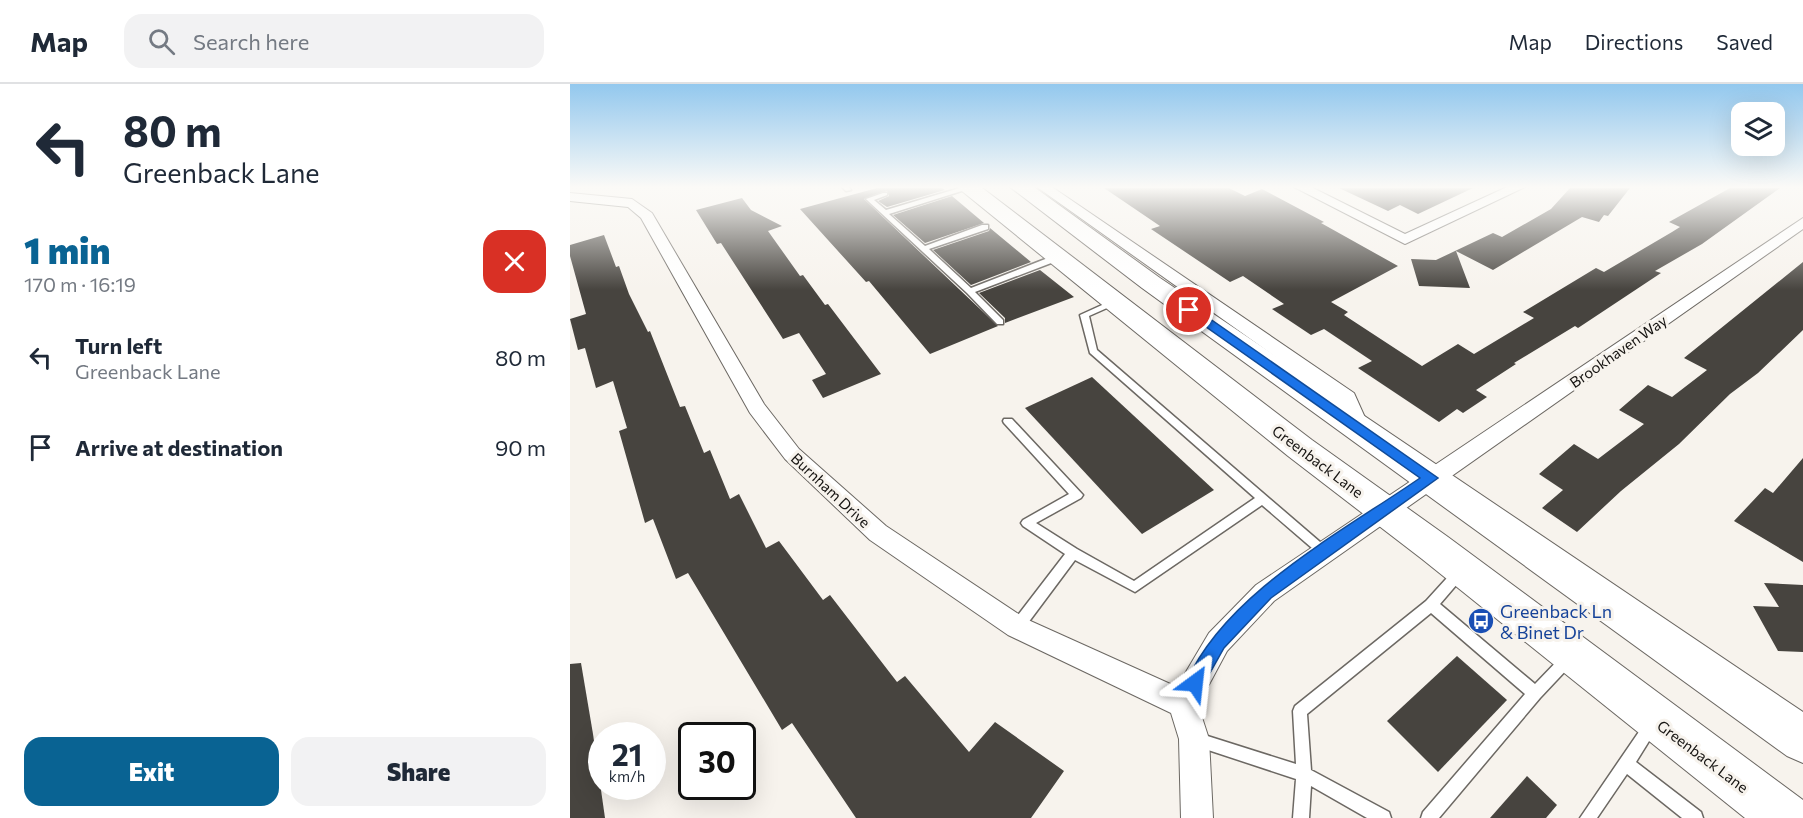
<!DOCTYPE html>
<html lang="en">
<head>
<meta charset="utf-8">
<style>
  body { margin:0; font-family:Commissioner,sans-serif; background:#f2f2f3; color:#1f2937; height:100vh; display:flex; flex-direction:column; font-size:22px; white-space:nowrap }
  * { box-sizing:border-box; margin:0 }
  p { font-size:20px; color:#747a83 }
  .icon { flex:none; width:33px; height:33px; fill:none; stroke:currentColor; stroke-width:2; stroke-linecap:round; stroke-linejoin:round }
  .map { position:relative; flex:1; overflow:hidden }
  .panel { display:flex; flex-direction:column; background:#fff; width:570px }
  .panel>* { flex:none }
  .banner { background:#fff; color:#1f2937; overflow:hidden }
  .fabs { position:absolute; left:1161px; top:18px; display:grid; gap:12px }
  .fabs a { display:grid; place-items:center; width:54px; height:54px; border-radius:12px; background:#fff; box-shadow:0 6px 24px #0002; font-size:30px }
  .speed { position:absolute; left:18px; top:638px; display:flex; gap:12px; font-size:30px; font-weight:700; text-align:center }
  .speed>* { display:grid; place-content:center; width:78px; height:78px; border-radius:50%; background:#fff; box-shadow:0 6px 24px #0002; line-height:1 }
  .speed small { font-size:15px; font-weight:400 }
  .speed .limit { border:3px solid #111; border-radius:9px; background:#fff; color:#111 }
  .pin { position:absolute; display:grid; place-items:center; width:51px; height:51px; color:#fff; margin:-26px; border:3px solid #fff; border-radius:50%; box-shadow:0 2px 6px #0007 }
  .me { position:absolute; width:66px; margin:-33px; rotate:30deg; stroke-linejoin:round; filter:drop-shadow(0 0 4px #0008) }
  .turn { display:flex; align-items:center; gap:21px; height:126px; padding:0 24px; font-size:27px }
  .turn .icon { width:78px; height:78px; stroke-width:2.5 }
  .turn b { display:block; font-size:42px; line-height:51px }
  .round { display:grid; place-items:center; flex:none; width:63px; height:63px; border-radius:18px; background:#f2f2f3 }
  .overview { display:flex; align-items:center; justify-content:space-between; height:102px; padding:0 24px }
  h1 { font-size:36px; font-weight:800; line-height:45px; color:#096393 }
  .button { display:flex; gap:12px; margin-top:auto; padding:12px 24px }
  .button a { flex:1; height:69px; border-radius:18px; background:#096393; color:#fff; font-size:24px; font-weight:800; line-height:69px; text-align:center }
  .button a+a { background:#f2f2f3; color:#1f2937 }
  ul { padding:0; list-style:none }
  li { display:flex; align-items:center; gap:18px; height:90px; padding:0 24px }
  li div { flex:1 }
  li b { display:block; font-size:22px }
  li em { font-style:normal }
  header { display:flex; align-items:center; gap:36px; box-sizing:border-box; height:84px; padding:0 30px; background:#fff; border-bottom:2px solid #e0e1e3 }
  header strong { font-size:28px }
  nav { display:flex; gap:33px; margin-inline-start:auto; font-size:21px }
  .search { width:420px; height:54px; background:#f2f2f3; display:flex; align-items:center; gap:15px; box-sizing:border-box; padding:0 21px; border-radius:18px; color:#747a83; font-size:22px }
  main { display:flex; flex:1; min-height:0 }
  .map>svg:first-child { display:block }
  .building { fill:#47443f }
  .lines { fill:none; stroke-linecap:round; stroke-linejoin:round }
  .service-casing { stroke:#6c6863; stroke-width:3 }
  .minor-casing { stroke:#6c6863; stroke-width:2 }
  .primary-casing { stroke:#6c6863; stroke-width:2 }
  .service { fill:#fff; fill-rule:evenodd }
  .minor { fill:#fff; fill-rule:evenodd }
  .primary { fill:#fff; fill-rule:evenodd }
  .route { fill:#1a73e8; stroke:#114b97; stroke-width:1.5 }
  .labels { text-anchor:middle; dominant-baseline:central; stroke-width:6; stroke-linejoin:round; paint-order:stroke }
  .street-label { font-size:15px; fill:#151311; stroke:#f7f3ed }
  .near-transit-label { font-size:18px; fill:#164399; stroke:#f7f3ed; text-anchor:start }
</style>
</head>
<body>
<header>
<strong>Map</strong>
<div class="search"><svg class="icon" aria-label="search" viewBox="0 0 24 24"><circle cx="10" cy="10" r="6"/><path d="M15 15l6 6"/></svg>Search here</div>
<nav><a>Map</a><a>Directions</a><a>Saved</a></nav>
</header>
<main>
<section class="panel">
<div class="banner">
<div class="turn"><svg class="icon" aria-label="left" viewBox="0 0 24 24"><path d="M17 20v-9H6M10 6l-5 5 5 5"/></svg><div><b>80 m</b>Greenback Lane</div></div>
</div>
<div class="overview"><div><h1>1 min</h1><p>170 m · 16:19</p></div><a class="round" style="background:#d93025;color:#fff"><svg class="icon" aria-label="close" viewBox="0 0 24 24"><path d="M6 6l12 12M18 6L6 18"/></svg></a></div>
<ul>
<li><svg class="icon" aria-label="left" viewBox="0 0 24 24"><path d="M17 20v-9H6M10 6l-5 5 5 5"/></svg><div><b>Turn left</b><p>Greenback Lane</p></div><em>80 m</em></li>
<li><svg class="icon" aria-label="arrive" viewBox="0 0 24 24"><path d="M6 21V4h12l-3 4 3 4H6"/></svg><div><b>Arrive at destination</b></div><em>90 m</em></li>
</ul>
<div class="button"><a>Exit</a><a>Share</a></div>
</section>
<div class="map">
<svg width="1233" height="734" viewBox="0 0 1233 734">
  <rect width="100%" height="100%" fill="#f7f3ed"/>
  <g class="building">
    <polygon points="307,104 372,104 375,106 317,123 308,117 319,112 317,107 294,115 428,242 360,270 299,197 296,198 230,125"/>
    <polygon points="534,104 659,104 675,112 692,105 754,138 751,139 828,182 761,218 778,228 774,231 852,282 888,260 904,270 964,234 953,228 1026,184 1034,188 1102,148 1110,143 1099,138 1160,104 1210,104 1132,160 1085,187 1091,189 1008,244 1005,242 944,279 946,280 906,306 917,313 893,329 887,325 869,338 788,284 802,277 754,245 741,251 702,225 714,220 673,192 660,198 581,145 590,142"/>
    <polygon points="769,104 903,104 848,130 830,121 818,127"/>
    <polygon points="1000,104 1060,104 1038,132 1034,131 1029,138 1012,133 923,186 886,167 900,204 849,202 841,175 866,176 923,149 932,153 981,125"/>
    <polygon points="382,112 414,139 355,159 323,131"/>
    <polygon points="172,114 181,126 212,142 198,147 230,192 233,191 255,221 258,220 311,290 253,314 242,296 256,290 229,249 213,255 151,159 147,160 126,126"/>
    <polygon points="420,144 461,178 401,201 363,166 419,147"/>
    <polygon points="34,151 46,183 49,182 59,210 78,248 80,247 110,323 115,322 134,369 140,366 160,415 169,410 196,464 209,457 253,516 260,511 327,598 335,592 399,668 425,638 494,687 461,734 286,734 222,639 212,646 118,489 106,495 83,435 75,439 49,347 57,344 43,297 26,304 15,264 8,266 0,235 16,230 0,172 0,161"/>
    <polygon points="1233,178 1233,246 1188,289 1160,310 1109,360 1051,407 1007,448 972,424 993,406 969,390 1004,360 1028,375 1074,340 1049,326 1078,301 1102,313 1137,286 1114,274"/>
    <polygon points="470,186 504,213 435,239 435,234 409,209"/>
    <polygon points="522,293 644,406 572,450 455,324"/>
    <polygon points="1233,374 1233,478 1164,437 1195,404 1203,409"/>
    <polygon points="1194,499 1233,501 1233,568 1208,567 1183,522 1209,523"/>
    <polygon points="887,572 937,616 868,688 817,637"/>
    <polygon points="11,579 23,650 35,734 0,734 0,580"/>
    <polygon points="957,692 987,721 976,734 920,734"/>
  </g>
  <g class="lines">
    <g class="service-casing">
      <g id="service">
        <polygon points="272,103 279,103 281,106 276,107"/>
        <polygon points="393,103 401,104 319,130 355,162 412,141 418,141 418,145 359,165 401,204 483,172 489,172 489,176 405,208 433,236 433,240 427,240 397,209 296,115 313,109 317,109 317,111 304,116 316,126"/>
        <polygon points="543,216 547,218 546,220 519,232 527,266 757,464 759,467 757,470 753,472 749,470 692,421 565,508 505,476 452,547 447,549 442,547 440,543 442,539 495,470 453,442 451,439 453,436 499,410 434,339 433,337 434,335 442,335 513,411 511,414 466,439 507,465 564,497 685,414 520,269 510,231"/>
        <polygon points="890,483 894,484 896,488 894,492 870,520 965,600 992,572 997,570 1002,572 1004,576 1002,580 970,614 869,734 851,734 853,728 955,610 861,529 737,630 741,686 819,728 821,734 797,734 741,702 739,734 723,734 726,695 623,661 621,656 623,651 628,649 726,680 723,627 725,622 856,517 886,484"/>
        <polygon points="1082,634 1087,636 1089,641 1066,678 1131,728 1133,734 1112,734 1057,690 1027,734 1010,734 1077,636"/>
      </g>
    </g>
    <g class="minor-casing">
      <g id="minor">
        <polygon points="467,103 482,103 784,309 801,347 798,352 784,352 769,318"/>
        <polygon points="724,103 741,103 835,150 937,103 955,103 835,160"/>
        <polygon points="0,109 62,115 82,129 194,320 229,365 316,442 456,535 607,603 639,549 686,501 1233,134 1233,145 704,517 657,567 628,621 639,655 643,734 611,734 609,655 601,629 438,551 300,456 215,375 180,329 71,134 58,123 0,117"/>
      </g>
    </g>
    <g class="primary-casing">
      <g id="primary">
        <polygon points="387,103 411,103 742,356 878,453 1233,716 1233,734 1175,734 852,475 718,372"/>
        <polygon points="440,103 464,103 590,194 1233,628 1233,679 1217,672 572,204"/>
      </g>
    </g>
    <use href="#service" class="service"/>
    <use href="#minor" class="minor"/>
    <use href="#primary" class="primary"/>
  </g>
  <linearGradient id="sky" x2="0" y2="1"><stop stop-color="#93c8ee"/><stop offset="0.5" stop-color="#fbfaf7"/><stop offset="1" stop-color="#fbfaf7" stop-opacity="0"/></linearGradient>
  <rect width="1233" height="206" fill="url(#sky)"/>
  <path class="route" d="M615,223H623L868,394L701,514L654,564L631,605L625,608L618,605L616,599C654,510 772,448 850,394L615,228Z"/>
  <defs>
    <g id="bus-disc" transform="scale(1.35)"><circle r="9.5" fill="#1a4fb4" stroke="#f7f3ed"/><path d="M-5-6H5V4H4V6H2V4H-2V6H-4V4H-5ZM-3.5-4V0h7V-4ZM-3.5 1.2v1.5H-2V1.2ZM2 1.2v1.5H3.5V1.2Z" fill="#fff"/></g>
  </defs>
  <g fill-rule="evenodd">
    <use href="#bus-disc" x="911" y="537"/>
  </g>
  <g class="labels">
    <g class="street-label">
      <text transform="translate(1048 267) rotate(-35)">Brookhaven Way</text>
      <text transform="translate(748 377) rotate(37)">Greenback Lane</text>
      <text transform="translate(261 406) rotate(43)">Burnham Drive</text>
      <text transform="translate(1133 672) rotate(37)">Greenback Lane</text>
    </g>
    <g class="near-transit-label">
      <text x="930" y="527">Greenback Ln<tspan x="930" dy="21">&amp; Binet Dr</tspan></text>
    </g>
  </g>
</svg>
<div class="fabs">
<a><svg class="icon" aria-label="layers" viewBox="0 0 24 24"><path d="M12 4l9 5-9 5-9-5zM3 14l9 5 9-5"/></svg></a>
</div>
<div class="speed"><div>21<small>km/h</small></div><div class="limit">30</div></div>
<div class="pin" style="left:619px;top:226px;background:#d93025"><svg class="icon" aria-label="arrive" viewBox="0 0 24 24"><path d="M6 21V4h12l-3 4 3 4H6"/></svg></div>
<svg class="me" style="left:625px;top:599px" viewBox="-20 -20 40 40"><path d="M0-17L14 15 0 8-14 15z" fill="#1a73e8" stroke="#fff" stroke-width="4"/></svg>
</div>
</main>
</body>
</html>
